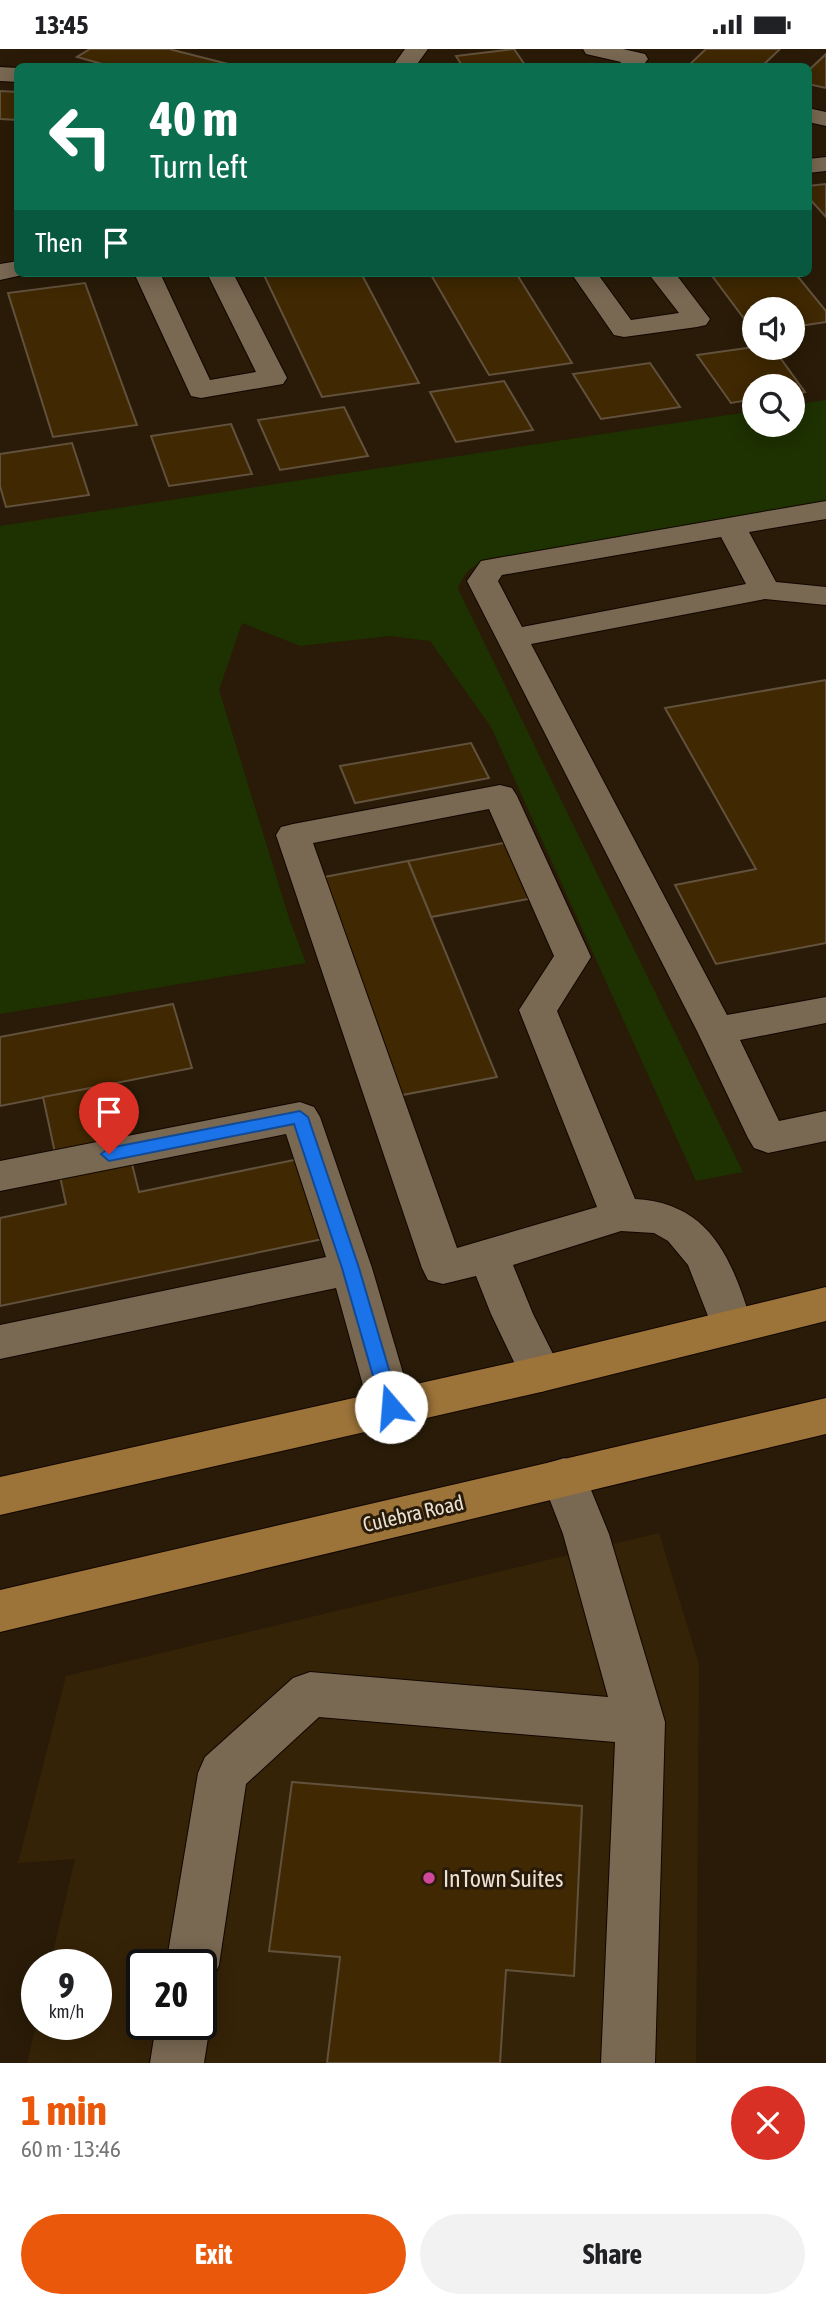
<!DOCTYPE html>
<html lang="en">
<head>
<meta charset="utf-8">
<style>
  body { margin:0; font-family:"Asap Condensed",sans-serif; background:#f2f2f2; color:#202124; height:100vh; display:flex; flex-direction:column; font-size:26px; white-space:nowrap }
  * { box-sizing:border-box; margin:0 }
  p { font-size:23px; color:#757577 }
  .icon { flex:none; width:38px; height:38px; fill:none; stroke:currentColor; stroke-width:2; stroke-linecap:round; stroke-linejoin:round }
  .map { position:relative; height:2014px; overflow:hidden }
  .drawer { display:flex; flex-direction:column; background:#fff; flex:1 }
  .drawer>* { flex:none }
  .guide { position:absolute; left:14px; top:14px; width:798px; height:214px; border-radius:10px; box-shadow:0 4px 18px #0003; background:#0b6e4f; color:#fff; overflow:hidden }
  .controls { position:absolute; left:742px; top:248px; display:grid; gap:14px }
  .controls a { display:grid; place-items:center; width:63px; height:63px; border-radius:50%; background:#fff; box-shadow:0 4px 18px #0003; font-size:35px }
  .speed { position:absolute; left:21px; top:1900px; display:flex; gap:14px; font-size:35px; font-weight:700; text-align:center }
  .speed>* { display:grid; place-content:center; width:91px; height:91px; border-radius:50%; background:#fff; box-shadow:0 4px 18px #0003; line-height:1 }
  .speed small { font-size:18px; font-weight:400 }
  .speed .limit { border:4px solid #111; border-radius:10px; background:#fff; color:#111 }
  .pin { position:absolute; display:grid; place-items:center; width:60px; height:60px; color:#fff; margin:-72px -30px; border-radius:50% 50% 50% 0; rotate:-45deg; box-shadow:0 0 7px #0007 }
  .pin .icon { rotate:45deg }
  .me { position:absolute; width:77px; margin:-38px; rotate:342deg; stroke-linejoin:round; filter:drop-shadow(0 0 5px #0008) }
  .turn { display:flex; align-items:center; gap:24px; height:147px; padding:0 21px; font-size:32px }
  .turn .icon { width:91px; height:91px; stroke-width:2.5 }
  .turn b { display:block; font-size:49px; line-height:60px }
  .then { display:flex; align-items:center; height:66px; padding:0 21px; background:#0003; gap:14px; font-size:26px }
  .round { display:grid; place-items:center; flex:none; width:74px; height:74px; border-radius:37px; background:#f2f2f2 }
  .headline { display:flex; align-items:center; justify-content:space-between; height:119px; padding:0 21px }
  h1 { font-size:42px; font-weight:700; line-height:52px; color:#ea580c }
  .button { display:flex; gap:14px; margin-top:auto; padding:14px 21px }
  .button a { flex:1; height:80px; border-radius:42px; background:#ea580c; color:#fff; font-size:28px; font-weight:700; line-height:80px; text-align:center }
  .button a+a { background:#f2f2f2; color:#202124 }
  .status { display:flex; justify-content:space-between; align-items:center; height:49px; padding:0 35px; background:#fff; direction:ltr }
  .status svg { height:19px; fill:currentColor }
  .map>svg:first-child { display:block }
  .built { fill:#352307; fill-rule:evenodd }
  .green { fill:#1e3101 }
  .building { fill:#3f2802; stroke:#62513c; stroke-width:2 }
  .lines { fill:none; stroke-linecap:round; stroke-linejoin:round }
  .minor-casing { stroke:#110600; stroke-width:2 }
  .major-casing { stroke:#110600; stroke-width:2 }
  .minor { fill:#796852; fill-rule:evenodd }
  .major { fill:#9c7339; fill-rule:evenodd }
  .route { fill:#1a73e8; stroke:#114b97; stroke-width:2 }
  .hotel-dot { fill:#d1479c; stroke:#291b07; stroke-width:2.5 }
  .labels { text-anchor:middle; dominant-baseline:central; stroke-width:6; stroke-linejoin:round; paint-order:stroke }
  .street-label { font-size:21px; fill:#eae0d4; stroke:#291b07 }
  .near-poi-label { font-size:24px; fill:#eae0d4; stroke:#291b07; text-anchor:start }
</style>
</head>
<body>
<div class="status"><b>13:45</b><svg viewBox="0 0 49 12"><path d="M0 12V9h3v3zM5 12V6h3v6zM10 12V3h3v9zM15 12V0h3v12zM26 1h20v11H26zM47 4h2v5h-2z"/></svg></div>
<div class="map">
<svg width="826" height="2014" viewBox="0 0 826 2014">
  <rect width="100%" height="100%" fill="#291b07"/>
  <path class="built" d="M659,1484L699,1615L696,2014H27L37,1972V1976H96V1916H50L75,1810L18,1814L66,1627ZM142,1916H201V1976H142Z"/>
  <path class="green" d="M826,351V455L492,509C473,516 465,521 458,540L743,1123L696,1132L491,678L430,592L390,587L300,597L242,574L219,641L289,869L306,914L0,965V477L754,362V376H793V356Z"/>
  <g class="building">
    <polygon points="90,0 169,0 240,18 113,18 77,8"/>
    <polygon points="514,0 525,16 463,18 456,7"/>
    <polygon points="706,0 780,0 761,18 687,18"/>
    <polygon points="826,5 826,39 808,35 808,22"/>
    <polygon points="0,42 18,43 18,71 0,70"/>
    <polygon points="826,135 826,168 808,148 808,137"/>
    <polygon points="263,224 361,224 419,334 322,348"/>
    <polygon points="430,224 516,224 572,314 489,326"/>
    <polygon points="710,224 795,224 826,262 826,273 793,278 793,261 754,261 754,283"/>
    <polygon points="85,234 137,376 53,388 8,244"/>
    <polygon points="754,298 773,299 805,343 793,345 793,338 754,338 754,350 731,354 697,306"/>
    <polygon points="650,314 680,358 601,370 573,325"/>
    <polygon points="504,332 533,381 456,393 430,343"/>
    <polygon points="344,358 368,407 280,421 258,371"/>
    <polygon points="231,375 252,425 169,437 151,387"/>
    <polygon points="72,394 89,446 6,458 0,437 0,405"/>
    <polygon points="826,631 826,894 716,915 675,836 756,820 665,659"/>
    <polygon points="471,694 489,729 355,754 340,717"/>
    <polygon points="514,792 539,848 431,868 408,812"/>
    <polygon points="408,812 497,1028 397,1047 319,829"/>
    <polygon points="173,955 192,1019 0,1057 0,988"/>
    <polygon points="112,1035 139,1143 299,1110 323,1190 0,1257 0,1169 66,1155 43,1048"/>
    <polygon points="292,1733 582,1757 574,1927 506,1921 500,2014 327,2014 340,1908 269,1902"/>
  </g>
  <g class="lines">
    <g class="minor-casing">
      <g id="minor">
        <polygon points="405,0 428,0 415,18 392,18"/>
        <polygon points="583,0 623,0 645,5 648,10 642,18 618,18 621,13 586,5"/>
        <polygon points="0,18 18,19 18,33 0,32"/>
        <polygon points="808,59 826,63 826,77 808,73"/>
        <polygon points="826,108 826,122 808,124 808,110"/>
        <polygon points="18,212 18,224 27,225 0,231 0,215"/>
        <polygon points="134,224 160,224 210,331 256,323 207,224 233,224 287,329 283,335 201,349 191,347"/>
        <polygon points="571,224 597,224 631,271 679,264 648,224 675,224 710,270 706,276 697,278 624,288 614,286"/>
        <path d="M826,452V470L749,483L776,533L826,538V556L765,550L531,595L727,966L826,948V974L740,991L779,1072L826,1062V1092L768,1104L754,1099L748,1089L697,982L467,532L481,512L492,510ZM721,488L746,535L522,578L498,532L502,526Z"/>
        <path d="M500,736L512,739L517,747L591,908L557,962L635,1150C713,1154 733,1214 753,1278L747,1290L732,1295L717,1290L688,1216L668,1192L654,1184L621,1182L513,1216L533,1265L563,1325L556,1338L541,1343L526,1338L491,1265L476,1227L443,1235L428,1231L422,1219L276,786L281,778L293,775ZM489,760L554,907L519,961L597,1158L457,1199L313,794Z"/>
        <polygon points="300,1053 314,1058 320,1068 372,1219 413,1358 407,1371 391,1376 375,1371 369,1358 336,1239 0,1310 0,1276 326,1208 286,1085 0,1142 0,1112"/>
        <polygon points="564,1409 580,1414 609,1485 665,1673 655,2014 601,2014 615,1693 319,1668 246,1735 219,1916 211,1935 201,1938 201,1916 166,1916 198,1724 205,1708 293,1629 310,1623 608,1648 563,1485 541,1428 548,1414"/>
        <polygon points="201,1957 210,1976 204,2014 150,2014 156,1976 201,1976"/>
      </g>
    </g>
    <g class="major-casing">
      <g id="major">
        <polygon points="826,1238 826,1272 541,1343 0,1466 0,1428 541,1307"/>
        <polygon points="826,1349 826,1385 0,1583 0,1541"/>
      </g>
    </g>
    <use href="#minor" class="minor"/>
    <use href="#major" class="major"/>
  </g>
  <polygon class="route" points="300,1062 308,1068 359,1219 400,1358 398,1363 391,1365 385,1363 382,1358 342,1219 294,1075 109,1112 101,1105 109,1099"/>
  <circle class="hotel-dot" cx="429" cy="1829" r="7"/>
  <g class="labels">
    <g class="street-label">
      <text transform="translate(413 1464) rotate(-13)">Culebra Road</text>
    </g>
    <g class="near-poi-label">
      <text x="443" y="1829">InTown Suites</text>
    </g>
  </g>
</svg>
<div class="controls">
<a><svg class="icon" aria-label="sound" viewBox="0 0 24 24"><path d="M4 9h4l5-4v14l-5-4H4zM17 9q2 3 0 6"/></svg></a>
<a><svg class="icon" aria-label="search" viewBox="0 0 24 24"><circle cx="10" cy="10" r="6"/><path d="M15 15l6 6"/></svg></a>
</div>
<div class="speed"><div>9<small>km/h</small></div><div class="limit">20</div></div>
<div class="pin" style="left:109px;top:1105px;background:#d93025"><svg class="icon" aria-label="arrive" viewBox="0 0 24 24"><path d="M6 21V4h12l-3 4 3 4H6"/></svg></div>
<svg class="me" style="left:391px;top:1358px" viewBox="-20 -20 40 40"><circle r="19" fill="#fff"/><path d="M0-13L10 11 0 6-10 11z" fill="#1a73e8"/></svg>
<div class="guide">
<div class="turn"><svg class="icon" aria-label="left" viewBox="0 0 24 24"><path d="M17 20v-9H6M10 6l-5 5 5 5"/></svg><div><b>40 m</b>Turn left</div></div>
<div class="then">Then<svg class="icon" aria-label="arrive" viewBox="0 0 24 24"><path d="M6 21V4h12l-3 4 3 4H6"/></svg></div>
</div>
</div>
<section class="drawer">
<div class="headline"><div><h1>1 min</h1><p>60 m · 13:46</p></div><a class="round" style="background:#d93025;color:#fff"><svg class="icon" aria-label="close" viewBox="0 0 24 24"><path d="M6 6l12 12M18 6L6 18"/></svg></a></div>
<div class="button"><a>Exit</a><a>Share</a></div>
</section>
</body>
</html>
